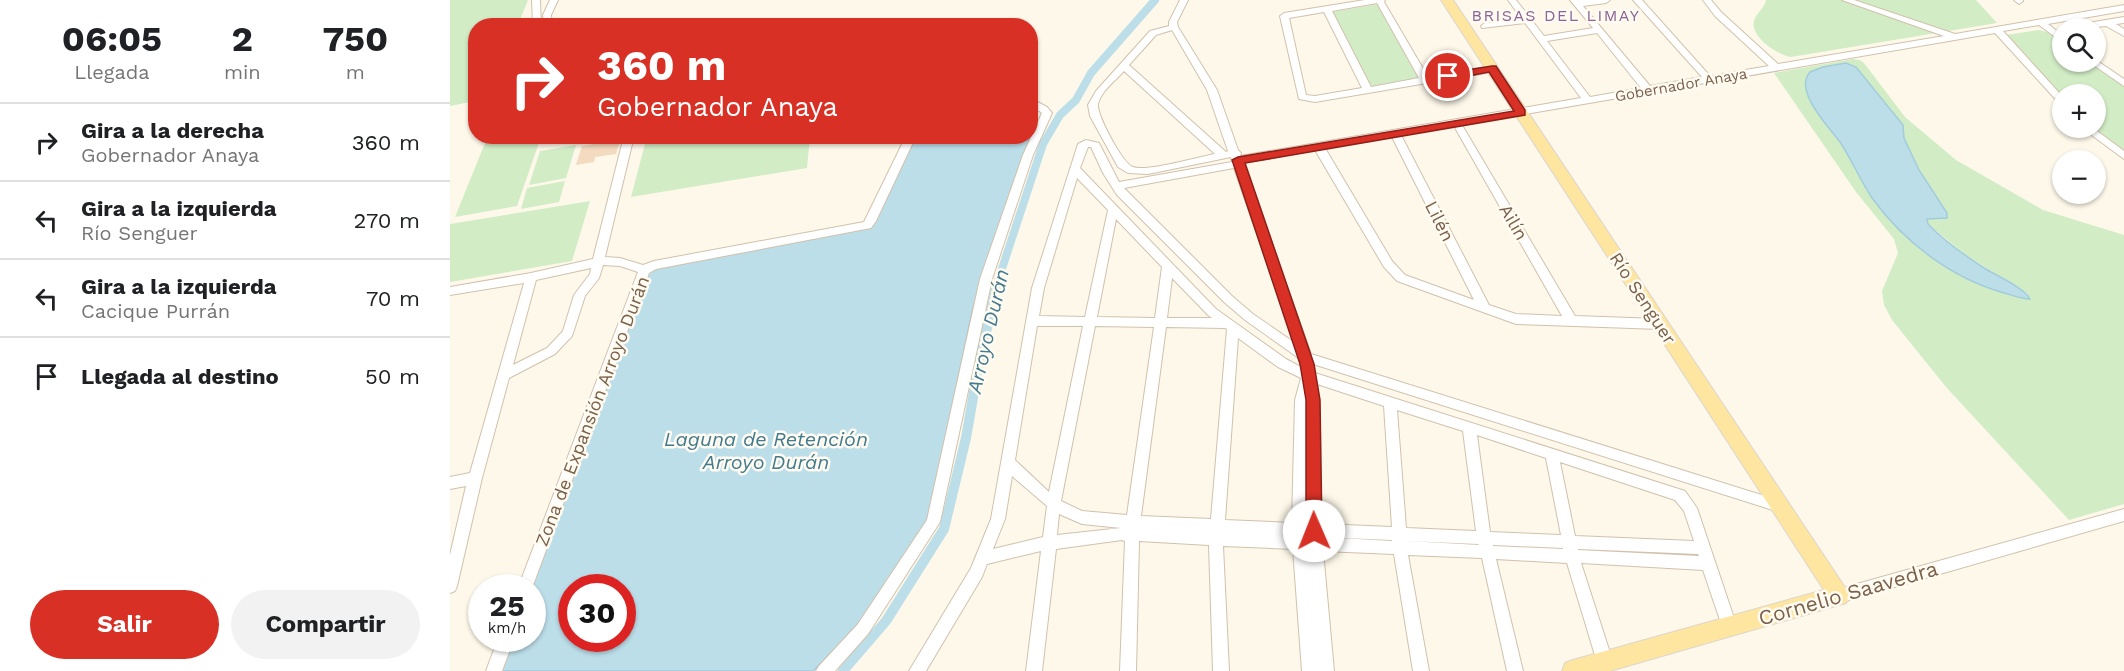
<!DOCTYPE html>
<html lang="es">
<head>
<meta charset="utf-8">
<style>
  body { margin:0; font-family:"Work Sans",sans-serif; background:#f2f2f2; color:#202124; height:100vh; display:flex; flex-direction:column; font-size:22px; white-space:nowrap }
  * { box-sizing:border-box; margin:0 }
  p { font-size:20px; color:#757577 }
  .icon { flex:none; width:33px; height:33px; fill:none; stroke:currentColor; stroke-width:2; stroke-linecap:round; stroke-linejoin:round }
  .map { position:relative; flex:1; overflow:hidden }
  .panel { display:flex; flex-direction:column; background:#fff; width:450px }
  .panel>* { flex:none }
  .top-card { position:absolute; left:18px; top:18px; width:570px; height:126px; border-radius:24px; box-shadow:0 2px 4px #0004; background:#d93025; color:#fff; overflow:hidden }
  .tools { position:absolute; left:1602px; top:18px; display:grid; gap:12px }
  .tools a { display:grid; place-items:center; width:54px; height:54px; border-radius:50%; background:#fff; box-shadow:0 2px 4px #0004; font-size:30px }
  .speed { position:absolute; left:18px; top:574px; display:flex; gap:12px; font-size:30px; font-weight:700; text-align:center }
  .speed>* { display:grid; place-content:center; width:78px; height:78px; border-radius:50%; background:#fff; box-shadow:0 2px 4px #0004; line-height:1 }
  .speed small { font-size:15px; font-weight:400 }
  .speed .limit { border:9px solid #d22; background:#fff; color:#111 }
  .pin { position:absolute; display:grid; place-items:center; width:51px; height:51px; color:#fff; margin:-26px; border:3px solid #fff; border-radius:50%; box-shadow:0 2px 6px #0007 }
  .me { position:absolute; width:66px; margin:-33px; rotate:359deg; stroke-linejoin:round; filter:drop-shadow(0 0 4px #0008) }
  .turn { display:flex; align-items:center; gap:21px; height:126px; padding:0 30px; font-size:27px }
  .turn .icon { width:78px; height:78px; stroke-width:2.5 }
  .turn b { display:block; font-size:42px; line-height:51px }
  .eta { display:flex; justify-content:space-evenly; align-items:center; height:102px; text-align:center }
  .eta b { font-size:36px; font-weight:700; line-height:42px }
  .button { display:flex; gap:12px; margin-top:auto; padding:12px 30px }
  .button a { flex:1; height:69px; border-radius:36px; background:#d93025; color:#fff; font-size:24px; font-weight:700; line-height:69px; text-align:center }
  .button a+a { background:#f2f2f2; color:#202124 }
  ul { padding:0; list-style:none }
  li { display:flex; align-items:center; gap:18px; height:78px; padding:0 30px; border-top:2px solid #e0e0e0 }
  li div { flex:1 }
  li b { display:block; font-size:22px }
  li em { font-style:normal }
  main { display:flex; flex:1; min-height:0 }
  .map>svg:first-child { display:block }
  .green { fill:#d2edc6; fill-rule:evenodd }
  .water { fill:#bcdee9; stroke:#a2ccdb; stroke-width:1.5; fill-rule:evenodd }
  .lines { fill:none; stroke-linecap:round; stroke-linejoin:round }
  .canal-far1 { stroke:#bcdee9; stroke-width:8 }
  .canal { stroke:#bcdee9; stroke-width:10 }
  .building { fill:#f4dabf }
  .minor-casing { stroke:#d1c1ad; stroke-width:2 }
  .major-casing { stroke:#dcd6d0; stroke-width:2 }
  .minor { fill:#fff; fill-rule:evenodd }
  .major { fill:#fee5a0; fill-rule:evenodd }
  .route { fill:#d93025; stroke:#8d1f18; stroke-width:1.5 }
  .labels { text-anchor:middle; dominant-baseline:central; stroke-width:5; stroke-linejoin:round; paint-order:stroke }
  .far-street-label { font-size:15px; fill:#7a614b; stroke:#fffbf1 }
  .far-neighbourhood-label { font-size:16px; letter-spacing:1.5px; fill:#8b6396; stroke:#fffbf1 }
  .street-label { font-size:18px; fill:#7a614b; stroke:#fffbf1 }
  .water-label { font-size:20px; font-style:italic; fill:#427a8f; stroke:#fffbf1 }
  .near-street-label { font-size:21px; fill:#7a614b; stroke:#fffbf1 }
</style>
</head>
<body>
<main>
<section class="panel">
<div class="eta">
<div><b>06:05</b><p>Llegada</p></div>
<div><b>2</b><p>min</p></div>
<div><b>750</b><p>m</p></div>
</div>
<ul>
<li><svg class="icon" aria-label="right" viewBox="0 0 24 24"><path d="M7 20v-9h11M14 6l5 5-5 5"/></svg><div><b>Gira a la derecha</b><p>Gobernador Anaya</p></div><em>360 m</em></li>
<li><svg class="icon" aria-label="left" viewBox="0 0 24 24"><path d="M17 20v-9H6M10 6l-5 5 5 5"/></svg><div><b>Gira a la izquierda</b><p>Río Senguer</p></div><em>270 m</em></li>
<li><svg class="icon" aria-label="left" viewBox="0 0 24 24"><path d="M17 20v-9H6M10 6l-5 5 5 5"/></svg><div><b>Gira a la izquierda</b><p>Cacique Purrán</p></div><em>70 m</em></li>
<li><svg class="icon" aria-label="arrive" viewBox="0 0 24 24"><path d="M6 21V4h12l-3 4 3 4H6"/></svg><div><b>Llegada al destino</b></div><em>50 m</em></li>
</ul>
<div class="button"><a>Salir</a><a>Compartir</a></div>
</section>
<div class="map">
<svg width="1674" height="671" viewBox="0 0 1674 671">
  <rect width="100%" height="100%" fill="#fdf8e9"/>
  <g class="green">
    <polygon points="0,0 78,0 68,25 26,26 25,101 0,106"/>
    <path d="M1316,0H1526L1547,23L1341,57C1328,55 1300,37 1304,21C1306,13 1314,9 1316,0Z"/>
    <polygon points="928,4 970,78 927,87 920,85 882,12"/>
    <polygon points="1589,30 1601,33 1612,41 1612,62 1640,62 1674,86 1674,152 1643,128 1646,128 1646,94 1612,95 1555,35"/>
    <path d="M1403,59L1410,60L1414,63L1455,117L1506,160L1593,210L1674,235V504L1619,520L1496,387L1442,320L1434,305L1432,291L1448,253L1444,239L1406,192L1324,73ZM1396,63L1405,66L1453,125L1454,138L1469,171L1497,213V218L1476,219L1478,224L1518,257L1578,294L1574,299L1545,290L1510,275L1476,254L1447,227L1422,197L1393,146L1359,100L1360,72L1373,67Z"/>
    <polygon points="47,136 91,137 67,206 5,217 37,138"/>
    <polygon points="217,136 360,137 357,168 181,197 196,140"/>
    <polygon points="126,145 116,178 79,185 90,151"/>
    <polygon points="115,181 109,202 71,209 77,188"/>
    <polygon points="140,201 122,261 0,282 0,224"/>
  </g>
  <g class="water">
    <path d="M1396,63L1406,67L1453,125L1454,138L1469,170L1497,213V218L1477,219L1478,224C1494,241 1514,255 1534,268C1545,275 1575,288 1580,299C1571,299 1562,295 1554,293C1501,278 1454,242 1422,198C1410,180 1402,160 1390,142C1379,127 1343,91 1360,72L1373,67Z"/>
    <path d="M464,137H580L522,312L479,517C451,573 409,629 363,671H50L62,639H82V588H81L196,274L210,267L419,228ZM122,588H172V639H122Z"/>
  </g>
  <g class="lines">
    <polyline class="canal-far1" points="546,287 593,144 610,115 626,100 641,73 705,0"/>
    <polyline class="canal" points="393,671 436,621 494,529 516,438 529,363 547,285"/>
  </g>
  <polygon class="building" points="170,140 166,154 145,157 144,162 126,165 132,146"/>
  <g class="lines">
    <g class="minor-casing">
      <g id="minor">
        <polygon points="82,0 90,0 91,26 83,26"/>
        <polygon points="100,0 108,0 101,15 102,26 94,26 93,15"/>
        <path d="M730,0H738L727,22L728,27L767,90L788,150L791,153L790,156L1131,98L1075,23L1032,28L1031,26L1035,23L1071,18L1058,0H1066L1094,36L1143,28L1120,0H1160L1156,3L1133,6L1200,86L1252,77L1183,0H1192L1260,76L1319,66L1265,16L1253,0H1261L1271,12L1328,64L1494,36L1392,0H1404L1505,34L1674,5V11L1598,24L1612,35V42L1589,25L1553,31L1612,96V104L1609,103L1545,33L1012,125L1125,316L1210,319L1214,321L1216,324L1214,327L1210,329L1066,324L947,281L934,267L865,150L793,163L861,354L1334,502L1336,506L1334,510L1329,512L863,364L865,373L1235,491L1247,508L1287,627L1284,632L1279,634L1274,632L1253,570L1131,563L1163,662L1160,667L1155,670L1150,667L1147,662L1117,563L1046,559L1073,671H1057L1032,558L958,555L979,671H963L944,554L873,551L884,671H868L858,550L868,671H852L843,549L773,546L779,671H763L759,545L689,541L686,671H670L675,541L672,540L606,549L592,671H576L591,551L537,564L532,577L476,671H459L521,568L541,519L582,288L628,144L636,140L649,143L669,182L782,162L781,157L698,174L678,173L668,167L640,116L638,105L646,91L700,31L719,26V22ZM722,30L757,90L778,151L776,152L679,65L706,35ZM1147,33L1191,88L1140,97L1097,41ZM674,71L765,154C748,157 697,172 683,167C673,164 646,114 648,104C651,91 666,80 674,71ZM1004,126L1112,316L1066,314L1039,305L951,135ZM942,137L1024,300L955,275L942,261L875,148ZM638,147H641L653,173L667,195L774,302L795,320L850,359L851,367L836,359L766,309L630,168ZM784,168L845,343L803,314L782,296L674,188ZM627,178L658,210L635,317L589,316L594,288ZM666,219L712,267L705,318L647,317ZM722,278L758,315L762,318H717ZM587,326H633L599,492L565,460ZM645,326L704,327L677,515L632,511L611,501ZM716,327L775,328L777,329L761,519L691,516ZM788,338L828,367L851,378L845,400L842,523L775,520ZM867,384L934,406L942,527L871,524L869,400ZM947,410L1013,431L1026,531L956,528ZM1027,435L1096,458L1111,535L1040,532ZM857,453V523H856ZM1110,462L1225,500L1234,511L1244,541L1125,536ZM562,476L597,506L593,537L543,549L555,519ZM609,514L632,524L671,528L607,535ZM872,537L942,540V541ZM957,541L1028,544L1029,545ZM1043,545L1113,548V549L1043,546ZM1128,549L1248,554L1249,556L1128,550Z"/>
        <path d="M915,0H935L934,2L978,77L1042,66L1047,69L1042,72L865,102L849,99L830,16L834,13ZM927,3L969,78L921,87L882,11ZM874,12L912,88L865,96L856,95L839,18Z"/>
        <polygon points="1564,0 1573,0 1573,1 1569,4"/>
        <polygon points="1674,17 1674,23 1666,24 1674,29 1674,36 1656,26 1638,28 1621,28 1625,25"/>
        <polygon points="1646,60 1674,79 1674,86 1639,62 1646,62"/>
        <polygon points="580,98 597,107 602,113 583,155 542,279 490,522 418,634 385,671 366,671 369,666 408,624 477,520 530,279 573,155 592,113 580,105"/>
        <polygon points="1632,128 1643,128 1674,151 1674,159"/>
        <path d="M174,136H184L155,257L170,258L193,265L204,261L414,222L456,136H466L426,221L421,228L206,269L199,273L82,588H68L188,272L170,266L153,265L149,278L135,296L122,336L105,354L59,378L32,478L7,586L5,591L0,593V555L16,486L0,489V477L20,473L74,283L0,295V287L81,273L143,259ZM141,268L140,274L124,295L113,331L97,348L63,365L86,280Z"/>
        <polygon points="1674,509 1674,521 1389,603 1384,601 1382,596 1384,591 1389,589"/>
        <polygon points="48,639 64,639 52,671 36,671"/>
      </g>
    </g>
    <g class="major-casing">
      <polygon id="major" points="991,0 1003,0 1396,589 1399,596 1396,603 1160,671 1112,671 1115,663 1123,660 1374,590"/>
    </g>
    <use href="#minor" class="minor"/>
    <use href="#major" class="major"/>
  </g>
  <polygon class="route" points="1042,66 1046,66 1075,110 1075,115 795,163 864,364 870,400 872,531 870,536 864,538 859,536 856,531 856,400 850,364 782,160 788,157 1064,111 1039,72 998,80 992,76 998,73"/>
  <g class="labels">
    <g class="far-street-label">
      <text transform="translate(1231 85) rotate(-10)">Gobernador Anaya</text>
    </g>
    <g class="far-neighbourhood-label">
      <text x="1106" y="15">BRISAS DEL LIMAY</text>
    </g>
    <g class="street-label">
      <text transform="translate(990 221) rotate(63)">Lilén</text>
      <text transform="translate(1064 222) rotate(60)">Ailín</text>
      <text transform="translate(1193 298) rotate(57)">Río Senguer</text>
      <text transform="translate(142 411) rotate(-69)">Zona de Expansión Arroyo Durán</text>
    </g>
    <g class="water-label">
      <text transform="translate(538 331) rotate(-77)">Arroyo Durán</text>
      <text x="316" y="439">Laguna de Retención<tspan x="316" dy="23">Arroyo Durán</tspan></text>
    </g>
    <g class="near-street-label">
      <text transform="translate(1398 593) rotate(-16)">Cornelio Saavedra</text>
    </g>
  </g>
</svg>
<div class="tools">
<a><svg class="icon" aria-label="search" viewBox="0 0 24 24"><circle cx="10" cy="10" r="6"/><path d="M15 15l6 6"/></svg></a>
<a>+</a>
<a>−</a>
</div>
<div class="speed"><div>25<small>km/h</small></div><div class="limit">30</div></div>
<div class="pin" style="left:998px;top:76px;background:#d93025"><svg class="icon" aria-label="arrive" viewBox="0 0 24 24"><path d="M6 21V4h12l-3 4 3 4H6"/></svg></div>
<svg class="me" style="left:864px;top:531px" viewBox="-20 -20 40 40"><circle r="19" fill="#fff"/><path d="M0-13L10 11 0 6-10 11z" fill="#d93025"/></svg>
<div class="top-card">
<div class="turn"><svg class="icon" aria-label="right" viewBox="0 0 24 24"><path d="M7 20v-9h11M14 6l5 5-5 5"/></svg><div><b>360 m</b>Gobernador Anaya</div></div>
</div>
</div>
</main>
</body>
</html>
